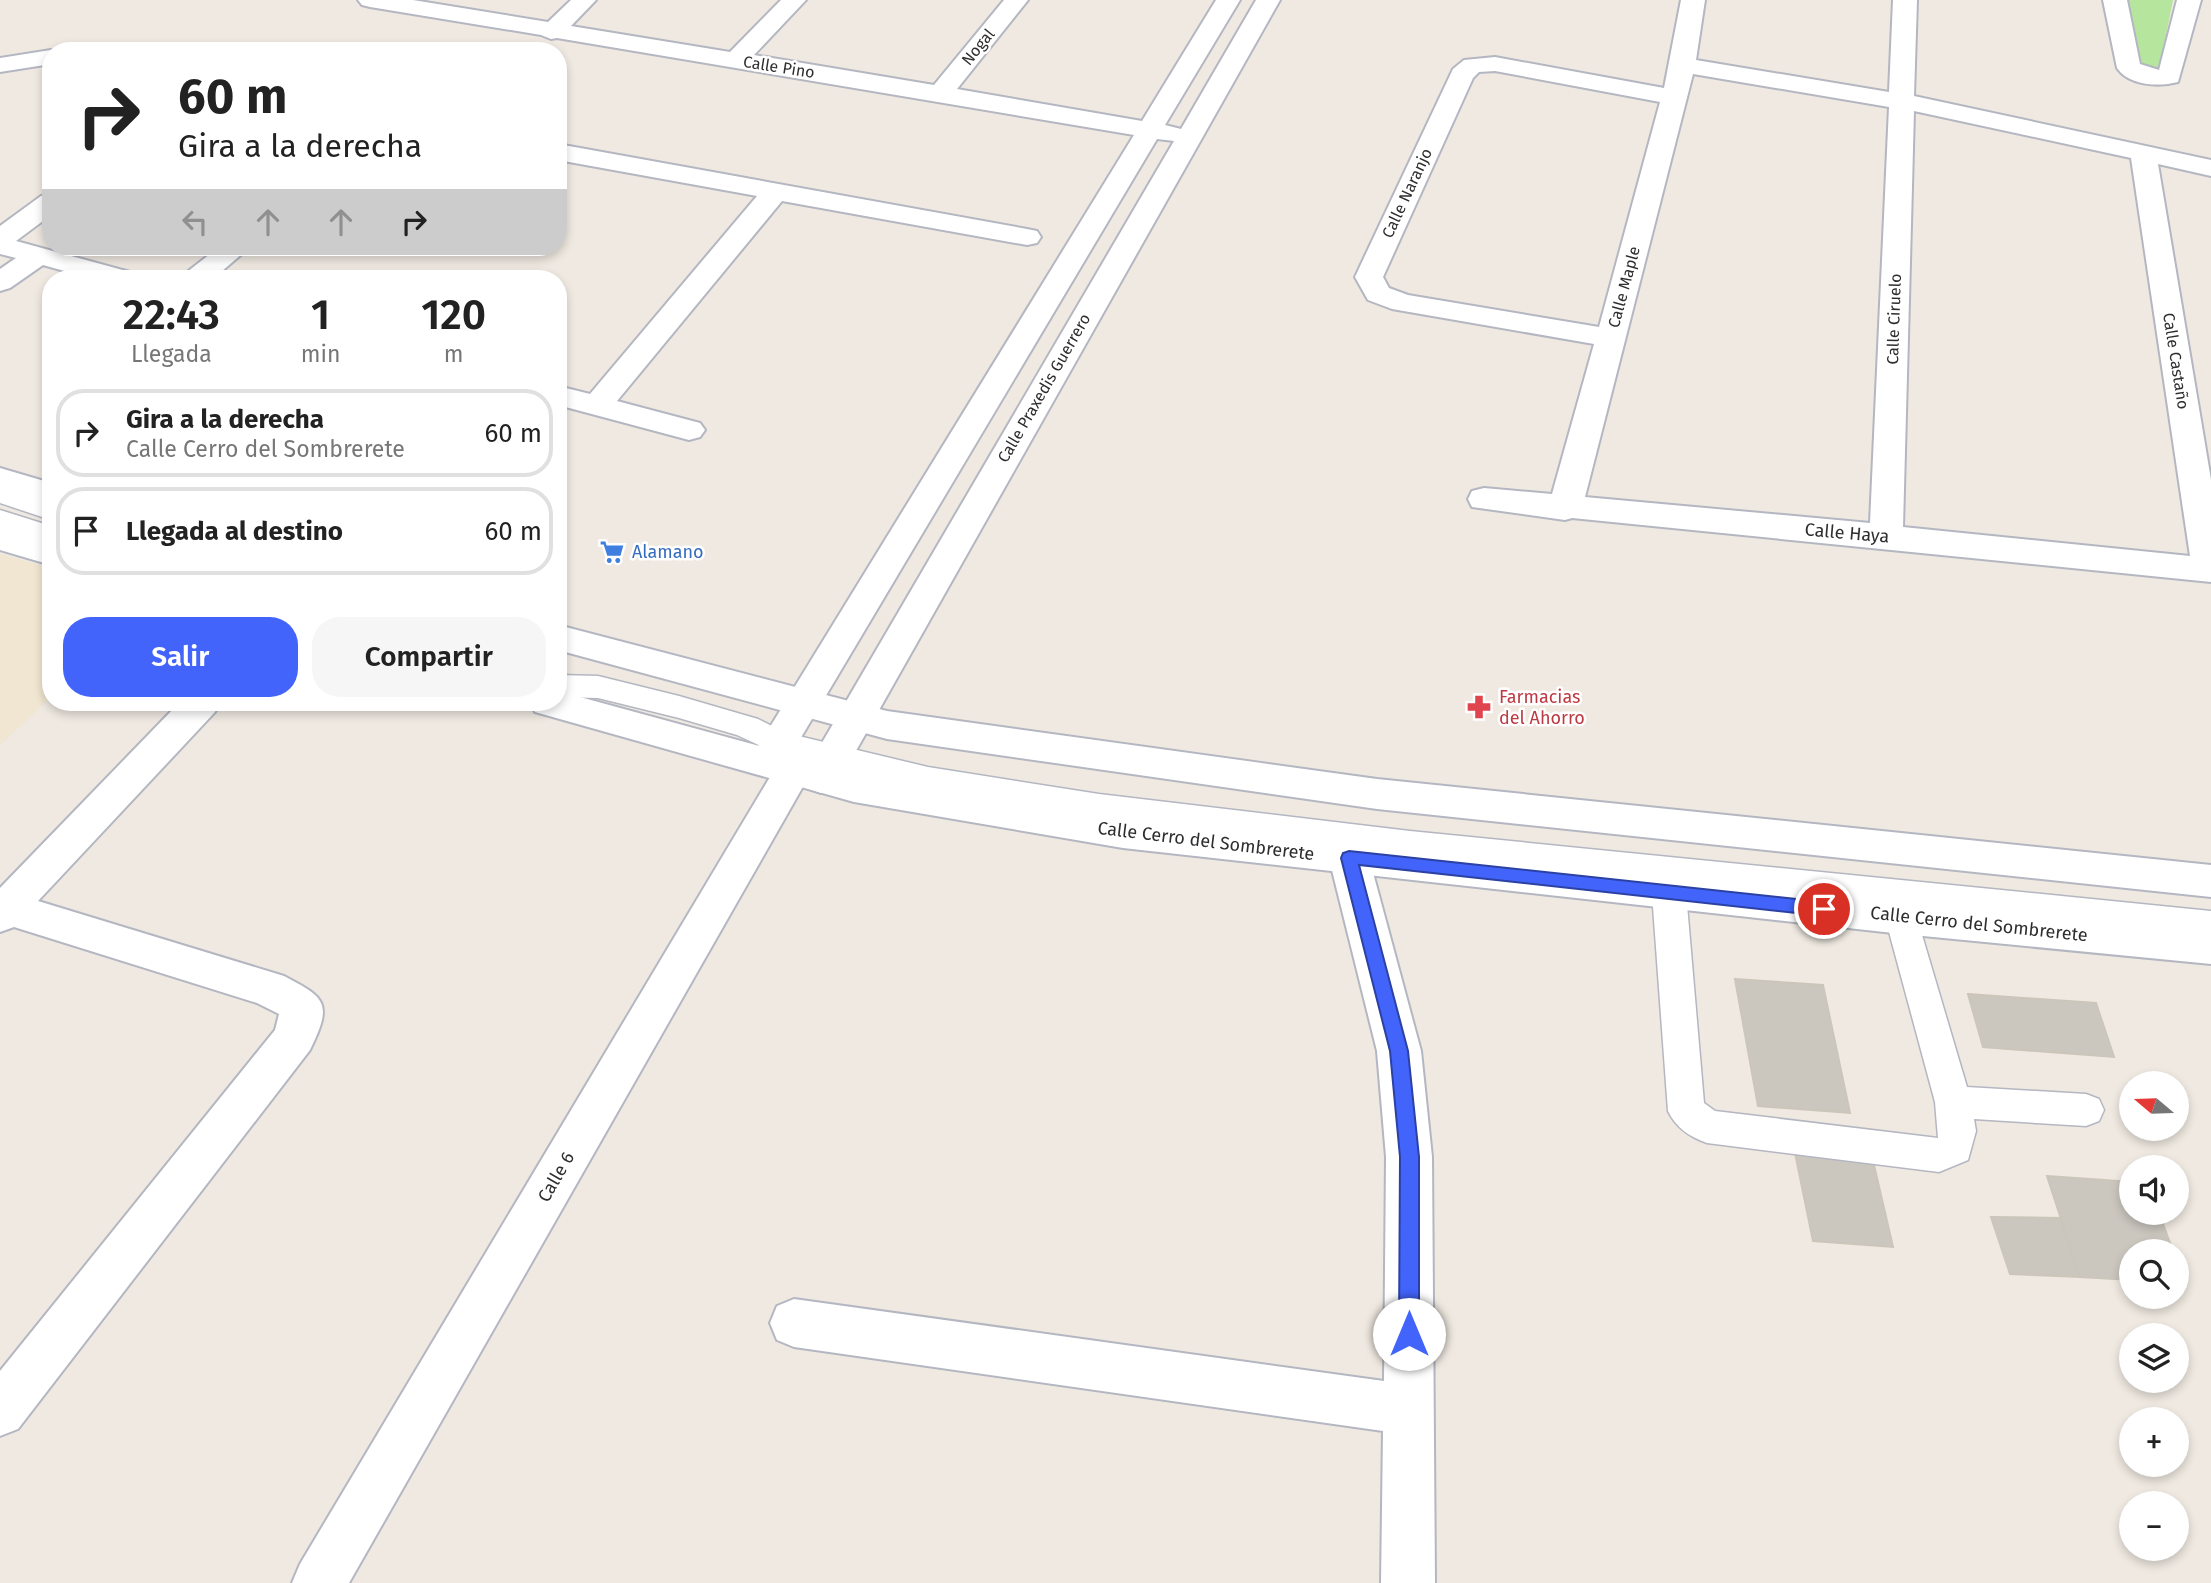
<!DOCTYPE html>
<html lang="es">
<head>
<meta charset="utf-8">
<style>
  body { margin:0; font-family:"Fira Sans",sans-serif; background:#f6f6f6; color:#222; height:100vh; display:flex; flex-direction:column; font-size:26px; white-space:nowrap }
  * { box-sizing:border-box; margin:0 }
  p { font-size:23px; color:#767676 }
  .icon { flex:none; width:38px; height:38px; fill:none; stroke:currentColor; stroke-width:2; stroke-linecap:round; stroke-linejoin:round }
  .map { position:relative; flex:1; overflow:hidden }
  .sheet { position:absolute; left:42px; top:270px; width:525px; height:441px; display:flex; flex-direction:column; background:#fff; border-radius:28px; box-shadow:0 4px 10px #0003 }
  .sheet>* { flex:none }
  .top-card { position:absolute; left:42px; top:42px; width:525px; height:214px; border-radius:28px; box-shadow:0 4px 10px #0003; background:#fff; color:#222; overflow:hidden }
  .needle { width:46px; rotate:289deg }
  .controls { position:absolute; left:2119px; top:1071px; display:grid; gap:14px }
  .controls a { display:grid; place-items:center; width:70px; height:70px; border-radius:50%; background:#fff; box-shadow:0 4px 10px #0003; font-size:35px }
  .pin { position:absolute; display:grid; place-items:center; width:60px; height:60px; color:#fff; margin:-30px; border:4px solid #fff; border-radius:50%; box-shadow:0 2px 7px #0007 }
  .me { position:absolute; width:77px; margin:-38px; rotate:0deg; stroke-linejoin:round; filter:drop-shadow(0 0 5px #0008) }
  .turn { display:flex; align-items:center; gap:24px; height:147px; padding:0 21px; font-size:32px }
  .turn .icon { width:91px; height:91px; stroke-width:2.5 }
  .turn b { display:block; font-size:49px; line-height:60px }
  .lanes { display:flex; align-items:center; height:66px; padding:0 21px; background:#0003; justify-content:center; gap:35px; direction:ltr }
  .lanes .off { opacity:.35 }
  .eta { display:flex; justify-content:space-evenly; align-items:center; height:119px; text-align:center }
  .eta b { font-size:42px; font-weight:600; line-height:49px }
  .cta { display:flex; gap:14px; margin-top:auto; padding:14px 21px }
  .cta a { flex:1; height:80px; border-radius:28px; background:#4264fb; color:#fff; font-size:28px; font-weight:600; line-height:80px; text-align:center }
  .cta a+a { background:#f6f6f6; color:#222 }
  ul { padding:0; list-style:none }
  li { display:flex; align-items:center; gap:21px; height:88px; margin:0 14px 10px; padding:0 7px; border:4px solid #e0e0e0; border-radius:28px }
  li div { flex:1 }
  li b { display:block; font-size:26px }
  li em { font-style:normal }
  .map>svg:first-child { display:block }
  .education { fill:#f0e6d1 }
  .green { fill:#b6e59e }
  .building { fill:#cbc7bf; stroke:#cbc5ba; stroke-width:2 }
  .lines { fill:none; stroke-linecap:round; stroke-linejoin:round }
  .service-casing { stroke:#b4b7c1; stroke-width:3 }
  .minor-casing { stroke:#b4b7c1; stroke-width:4 }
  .secondary-casing { stroke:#b4b7c1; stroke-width:4 }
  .service { fill:#fff; fill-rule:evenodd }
  .minor { fill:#fff; fill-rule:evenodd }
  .secondary { fill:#fff; fill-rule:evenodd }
  .route { fill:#4264fb; stroke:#2b41a3; stroke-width:2 }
  .labels { text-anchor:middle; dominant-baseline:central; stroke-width:5; stroke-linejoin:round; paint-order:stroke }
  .far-street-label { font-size:16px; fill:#2e2e2e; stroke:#fff }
  .street-label { font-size:18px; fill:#2e2e2e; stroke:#fff }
  .shop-label { font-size:18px; fill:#366cbe; stroke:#fff; text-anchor:start }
  .health-label { font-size:18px; fill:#be3a42; stroke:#fff; text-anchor:start }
</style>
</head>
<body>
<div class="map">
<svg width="2211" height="1583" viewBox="0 0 2211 1583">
  <rect width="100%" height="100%" fill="#efe9e1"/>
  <polygon class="education" points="0,554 51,568 51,697 0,745"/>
  <polygon class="green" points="2125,0 2173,0 2159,70 2137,66"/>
  <g class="building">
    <polygon points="1735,979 1823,985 1850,1113 1758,1106"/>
    <polygon points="1968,994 2096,1003 2114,1057 1983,1047"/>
    <polygon points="1794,1148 1871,1152 1893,1247 1813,1241"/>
    <polygon points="2047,1176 2132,1182 2132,1213 2159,1213 2173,1251 2132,1251 2132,1280 2080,1277"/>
    <polygon points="1991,1217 2060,1218 2080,1277 2010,1274"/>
  </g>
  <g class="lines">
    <g class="service-casing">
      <g id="service">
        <polygon points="0,485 51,501 51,520 0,503"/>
        <polygon points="0,510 51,526 51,545 0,529"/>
        <path d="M558,675L598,676L679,696L758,719L786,733L928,767L1099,794L1410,831L2211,911V939L1914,908L1967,1087L2086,1094L2099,1099L2104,1110L2099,1121L2086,1126L1974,1119L1976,1131L1968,1160L1939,1172L1707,1143C1690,1137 1676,1128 1668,1111L1652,893L1661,882L1410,857L1099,818L928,791L778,754L737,735L679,718L598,698L558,697ZM1681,884L1894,906L1885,917L1935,1102L1938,1138L1715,1111L1704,1103L1686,893Z"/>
      </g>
    </g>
    <g class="minor-casing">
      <g id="minor">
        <path d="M358,0H413L548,22L571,0H596L571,26L730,52L781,0H806L754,55L934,85L1004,0H1028L957,89L1142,121L1216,0H1240L1165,125L1181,129L1256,0H1280L835,788L821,793L807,788L805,783L349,1583H292L300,1564L770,777L754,773L748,763L754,753L1134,135L557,38L551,39L541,35L370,7L362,5ZM1157,139L1174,141L809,765L806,760L790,756Z"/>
        <path d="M1681,0H1705L1696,60L1889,92L1893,0H1917L1914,96L2211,160V176L2158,164L2211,480V582L1572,518L1565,520L1472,507L1468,499L1472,491L1484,488L1552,494L1594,344L1392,309L1368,300L1355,277L1453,69L1464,60L1495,57L1664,88ZM1495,71L1660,102L1599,327L1408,295L1389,288L1383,277L1473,78L1479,72ZM1693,74L1889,107L1870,523L1585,497ZM1914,111L2131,158L2190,556L1903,527Z"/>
        <path d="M2103,0H2127L2140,64L2159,70L2177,0H2201L2178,82C2159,87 2129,86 2117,68Z"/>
        <polygon points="51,50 55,51 51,51 51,64 0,72 0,58"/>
        <polygon points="558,144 1027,229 1037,231 1041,237 1037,243 1027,245 782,201 617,401 700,423 705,430 700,437 689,440 558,405 558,386 590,394 757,196 558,160"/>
        <polygon points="51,194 51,215 16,241 130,272 134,278 89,278 43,265 10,288 0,291 0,269 16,258 0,254 0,226 41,196"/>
        <polygon points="219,247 250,247 214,278 183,278 187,272"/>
        <path d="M180,702H220L215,712L38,901L284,976C326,998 333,1003 310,1050L18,1429L0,1436V1371L275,1030L279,1014L257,1003L14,927L0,932V888Z"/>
        <polygon points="1349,842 1363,847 1369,858 1421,1051 1432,1157 1435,1583 1381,1583 1383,1431 794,1347 777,1340 770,1323 777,1306 794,1299 1384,1381 1386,1157 1377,1051 1329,858 1335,847"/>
      </g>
    </g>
    <g class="secondary-casing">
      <g id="secondary">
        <polygon points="0,468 51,483 51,505 0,489"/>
        <polygon points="0,527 51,542 51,565 0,550"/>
        <polygon points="558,625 887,711 1377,779 2211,865 2211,897 1377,809 887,739 558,650"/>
        <polygon points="558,691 854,772 1123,818 1902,900 2211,930 2211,964 1902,934 1123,848 854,802 535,712 530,702 558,702"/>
      </g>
    </g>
    <use href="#service" class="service"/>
    <use href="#minor" class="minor"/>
    <use href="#secondary" class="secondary"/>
  </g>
  <polygon class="route" points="1349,851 1824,902 1830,904 1833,909 1830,914 1824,916 1359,865 1408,1051 1419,1157 1419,1334 1416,1341 1409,1344 1402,1341 1399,1334 1400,1157 1390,1051 1341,858 1343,853"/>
  <defs>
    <g id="supermarket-bare" transform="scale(1.89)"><path d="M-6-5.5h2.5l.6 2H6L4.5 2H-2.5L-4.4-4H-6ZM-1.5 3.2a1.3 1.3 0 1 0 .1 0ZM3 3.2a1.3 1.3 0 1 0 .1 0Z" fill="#3f7fe0" stroke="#fff" stroke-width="2.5" paint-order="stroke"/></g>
    <g id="pharmacy-bare" transform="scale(1.89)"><path d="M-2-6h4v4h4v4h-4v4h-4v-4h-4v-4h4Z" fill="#e0444e" stroke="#fff" stroke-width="2.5" paint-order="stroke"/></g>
  </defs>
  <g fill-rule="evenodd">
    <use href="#supermarket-bare" x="612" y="552"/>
    <use href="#pharmacy-bare" x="1479" y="707"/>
  </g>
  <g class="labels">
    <g class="far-street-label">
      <text transform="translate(978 47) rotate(-51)">Nogal</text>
      <text transform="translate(779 67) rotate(9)">Calle Pino</text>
      <text transform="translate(1407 193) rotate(-65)">Calle Naranjo</text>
      <text transform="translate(1624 287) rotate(-75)">Calle Maple</text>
      <text transform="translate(1894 319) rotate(-88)">Calle Ciruelo</text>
      <text transform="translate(2176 361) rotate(81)">Calle Castaño</text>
      <text transform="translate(1044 388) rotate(-60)">Calle Praxedis Guerrero</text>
    </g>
    <g class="street-label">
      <text transform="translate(1847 533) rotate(5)">Calle Haya</text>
      <text transform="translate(1206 841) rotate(7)">Calle Cerro del Sombrerete</text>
      <text transform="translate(1979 924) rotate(6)">Calle Cerro del Sombrerete</text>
      <text transform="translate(556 1177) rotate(-60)">Calle 6</text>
    </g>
    <g class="shop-label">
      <text x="632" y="552">Alamano</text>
    </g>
    <g class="health-label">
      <text x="1499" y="697">Farmacias<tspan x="1499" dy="21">del Ahorro</tspan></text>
    </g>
  </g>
</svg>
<div class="controls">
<a><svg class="needle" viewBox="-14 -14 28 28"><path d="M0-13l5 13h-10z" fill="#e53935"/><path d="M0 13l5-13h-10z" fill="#767676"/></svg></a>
<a><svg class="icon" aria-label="sound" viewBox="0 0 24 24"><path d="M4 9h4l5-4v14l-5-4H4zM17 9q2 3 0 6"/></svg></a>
<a><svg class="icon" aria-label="search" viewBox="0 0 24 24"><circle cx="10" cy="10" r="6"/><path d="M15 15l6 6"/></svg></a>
<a><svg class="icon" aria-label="layers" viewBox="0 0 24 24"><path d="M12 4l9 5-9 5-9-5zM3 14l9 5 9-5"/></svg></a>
<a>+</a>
<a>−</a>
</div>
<div class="pin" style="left:1824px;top:909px;background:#d93025"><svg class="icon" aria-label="arrive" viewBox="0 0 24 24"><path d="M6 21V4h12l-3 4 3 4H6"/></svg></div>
<svg class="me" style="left:1409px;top:1334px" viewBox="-20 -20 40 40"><circle r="19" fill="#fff"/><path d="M0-13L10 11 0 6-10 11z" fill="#4264fb"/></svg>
<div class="top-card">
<div class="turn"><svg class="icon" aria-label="right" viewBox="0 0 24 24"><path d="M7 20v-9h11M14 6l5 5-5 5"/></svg><div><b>60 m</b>Gira a la derecha</div></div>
<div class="lanes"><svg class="icon off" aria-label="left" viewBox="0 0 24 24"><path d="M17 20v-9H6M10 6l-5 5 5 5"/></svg><svg class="icon off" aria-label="ahead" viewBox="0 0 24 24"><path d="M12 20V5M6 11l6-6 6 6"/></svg><svg class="icon off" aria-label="ahead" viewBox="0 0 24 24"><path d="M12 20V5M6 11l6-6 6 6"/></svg><svg class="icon" aria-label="right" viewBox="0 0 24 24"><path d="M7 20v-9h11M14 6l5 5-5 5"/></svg></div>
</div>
<section class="sheet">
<div class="eta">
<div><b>22:43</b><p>Llegada</p></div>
<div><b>1</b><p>min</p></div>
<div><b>120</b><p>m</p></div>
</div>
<ul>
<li><svg class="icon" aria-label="right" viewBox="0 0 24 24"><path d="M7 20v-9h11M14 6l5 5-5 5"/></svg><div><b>Gira a la derecha</b><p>Calle Cerro del Sombrerete</p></div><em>60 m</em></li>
<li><svg class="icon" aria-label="arrive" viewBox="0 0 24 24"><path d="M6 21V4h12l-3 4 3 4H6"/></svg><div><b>Llegada al destino</b></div><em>60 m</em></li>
</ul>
<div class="cta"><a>Salir</a><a>Compartir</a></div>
</section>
</div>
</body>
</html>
